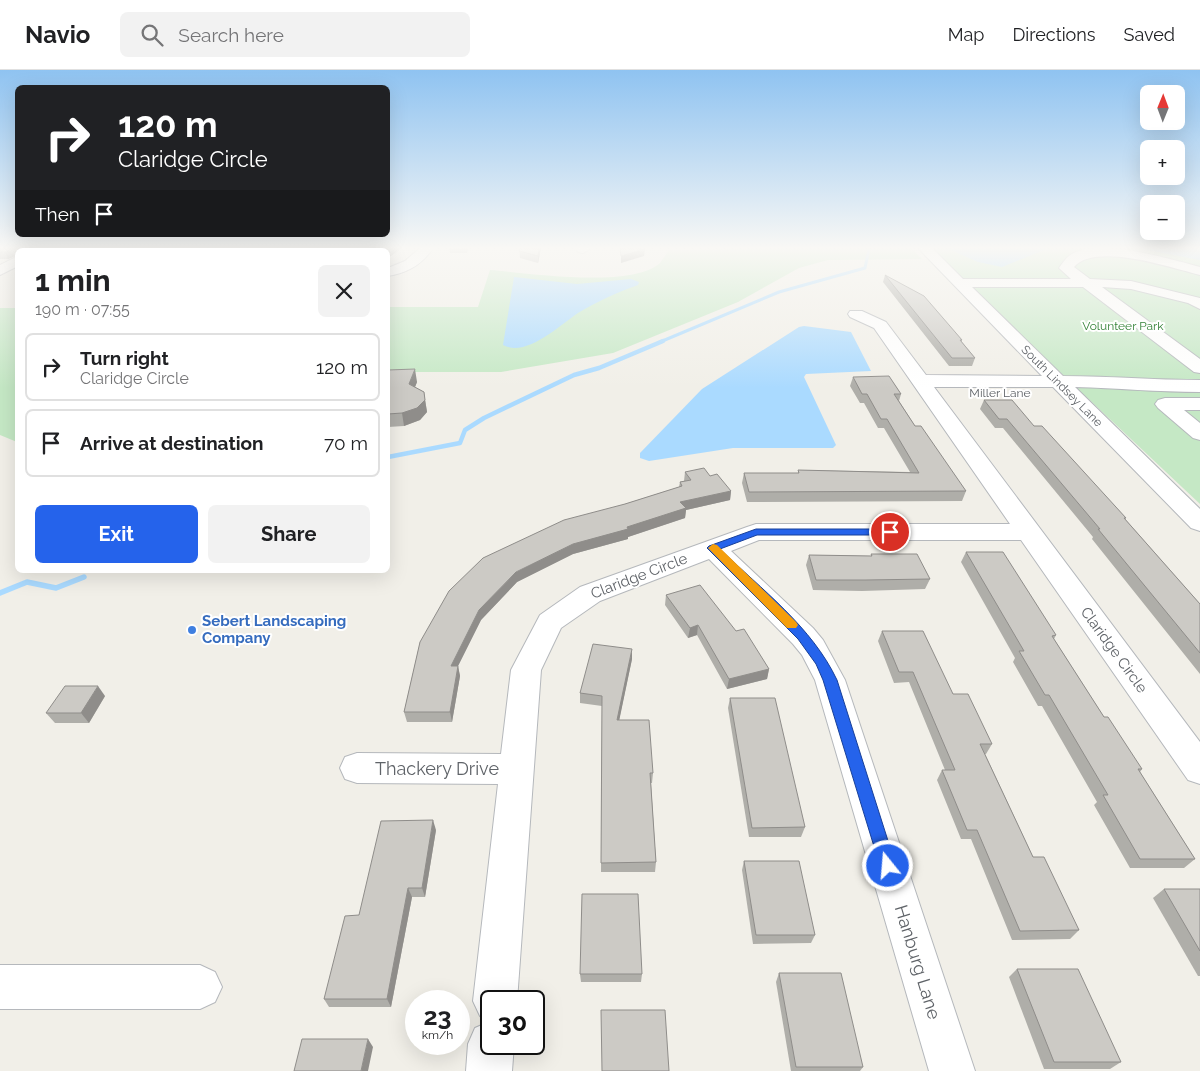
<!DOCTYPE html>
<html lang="en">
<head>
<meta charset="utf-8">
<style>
  body { margin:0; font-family:Raleway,sans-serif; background:#f2f2f2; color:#202124; height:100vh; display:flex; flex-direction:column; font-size:19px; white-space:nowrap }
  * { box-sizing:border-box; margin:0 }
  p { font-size:16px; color:#757577 }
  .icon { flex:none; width:28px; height:28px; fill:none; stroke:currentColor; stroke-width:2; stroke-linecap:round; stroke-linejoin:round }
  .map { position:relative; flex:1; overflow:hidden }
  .details { position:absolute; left:15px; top:178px; width:375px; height:325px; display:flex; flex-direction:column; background:#fff; border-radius:8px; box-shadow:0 5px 20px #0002 }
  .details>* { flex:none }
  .hud { position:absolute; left:15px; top:15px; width:375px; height:152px; border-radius:8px; box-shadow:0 5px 20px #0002; background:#202124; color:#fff; overflow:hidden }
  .needle { width:32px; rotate:1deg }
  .tools { position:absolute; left:1140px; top:15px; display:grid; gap:10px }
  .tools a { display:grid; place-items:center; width:45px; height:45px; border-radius:8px; background:#fff; box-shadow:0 5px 20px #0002; font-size:25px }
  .speed { position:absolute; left:405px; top:920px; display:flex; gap:10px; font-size:25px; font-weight:700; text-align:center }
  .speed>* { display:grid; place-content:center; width:65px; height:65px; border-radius:50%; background:#fff; box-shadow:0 5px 20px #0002; line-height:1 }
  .speed small { font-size:12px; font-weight:400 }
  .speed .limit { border:2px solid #111; border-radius:8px; background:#fff; color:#111 }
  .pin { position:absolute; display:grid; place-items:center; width:42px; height:42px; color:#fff; margin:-21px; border:2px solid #fff; border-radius:50%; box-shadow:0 1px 5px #0007 }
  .me { position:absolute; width:55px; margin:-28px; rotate:343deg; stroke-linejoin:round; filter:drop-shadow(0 0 4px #0008) }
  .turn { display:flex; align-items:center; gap:18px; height:105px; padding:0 20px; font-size:22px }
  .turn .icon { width:65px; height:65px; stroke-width:2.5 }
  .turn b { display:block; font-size:35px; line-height:42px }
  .then { display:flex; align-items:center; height:48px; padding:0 20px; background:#0003; gap:10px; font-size:19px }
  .round { display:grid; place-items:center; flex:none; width:52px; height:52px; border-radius:8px; background:#f2f2f2 }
  .headline { display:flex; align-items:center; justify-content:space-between; height:85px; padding:0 20px }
  h1 { font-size:30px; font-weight:700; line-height:38px }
  .cta { display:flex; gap:10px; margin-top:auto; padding:10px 20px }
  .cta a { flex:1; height:58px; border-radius:8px; background:#2563eb; color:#fff; font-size:20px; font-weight:700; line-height:58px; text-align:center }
  .cta a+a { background:#f2f2f2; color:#202124 }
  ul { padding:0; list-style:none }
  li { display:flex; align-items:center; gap:15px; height:68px; margin:0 10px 8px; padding:0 10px; border:2px solid #e0e0e0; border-radius:8px }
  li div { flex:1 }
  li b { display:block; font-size:19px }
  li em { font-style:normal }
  header { display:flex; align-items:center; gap:30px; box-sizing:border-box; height:70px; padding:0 25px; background:#fff; border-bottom:1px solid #e0e0e0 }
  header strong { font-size:24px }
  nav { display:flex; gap:28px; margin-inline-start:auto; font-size:18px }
  .search { width:350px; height:45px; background:#f2f2f2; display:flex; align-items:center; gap:12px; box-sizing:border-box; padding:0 18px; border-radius:8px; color:#757577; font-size:19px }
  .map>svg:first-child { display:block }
  .green { fill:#c5e8c5 }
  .water { fill:#aadaff }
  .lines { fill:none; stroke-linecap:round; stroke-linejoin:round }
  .stream-far2 { stroke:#aadaff; stroke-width:3 }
  .stream-far1 { stroke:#aadaff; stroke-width:4.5 }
  .stream { stroke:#aadaff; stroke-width:5.5 }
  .minor-casing { stroke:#b5b8bc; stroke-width:2 }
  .minor { fill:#fff; fill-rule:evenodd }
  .wall { fill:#afaea9 }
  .shaded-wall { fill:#8f8d8a }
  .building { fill:#cccac5; stroke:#8f8d8a }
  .route { fill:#2563eb; stroke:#184099 }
  .slow { fill:#f59e0b }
  .shop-dot { fill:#3f7fe0; stroke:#fff; stroke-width:2 }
  .labels { text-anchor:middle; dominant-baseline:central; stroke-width:4; stroke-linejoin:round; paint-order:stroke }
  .far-park-label { font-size:12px; fill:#348238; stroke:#fff }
  .far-street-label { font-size:12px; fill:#5f6368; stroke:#fff }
  .street-label { font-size:15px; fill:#5f6368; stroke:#fff }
  .shop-label { font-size:15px; font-weight:bold; fill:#366cbe; stroke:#fff; text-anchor:start }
  .near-street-label { font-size:18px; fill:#5f6368; stroke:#fff }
</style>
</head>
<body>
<header>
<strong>Navio</strong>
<div class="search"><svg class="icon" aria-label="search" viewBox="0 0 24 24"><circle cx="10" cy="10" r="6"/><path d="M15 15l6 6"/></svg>Search here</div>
<nav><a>Map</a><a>Directions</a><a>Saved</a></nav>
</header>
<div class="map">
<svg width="1200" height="1001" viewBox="0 0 1200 1001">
  <rect width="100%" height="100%" fill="#f1efe8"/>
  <g class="green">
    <path d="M796,178H911L922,189L828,190L799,198L738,232L613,283L501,302H388V237H478L490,200C527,203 632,219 660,193C663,189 666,184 669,180Z"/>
    <polygon points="928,178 1200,178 1200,434"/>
    <polygon points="0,238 17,238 17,372 0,365"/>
  </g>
  <g class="water">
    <polygon points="947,178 1049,178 1002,197 978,192"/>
    <polygon points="1137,178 1200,178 1200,190"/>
    <path d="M514,207L577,214L631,209L639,212L638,215C618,222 596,232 578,243C560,255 526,288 503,275Z"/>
    <polygon points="804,256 851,262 871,301 806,304 804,307 836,375 833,378 733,378 649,391 640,388 640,383 702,319 799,257"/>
  </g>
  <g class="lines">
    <polyline class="stream-far2" points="660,272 779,222 865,198 869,179"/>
    <polyline class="stream-far1" points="388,387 460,373 465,360 484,348 574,305 599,298 663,271"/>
    <polyline class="stream" points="0,523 27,512 56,518 84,507"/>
    <g class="minor-casing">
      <g id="minor">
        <polygon points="166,178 181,178 180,180 164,180"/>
        <path d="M420,178H433C422,195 407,203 388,206V198L405,191Z"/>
        <polygon points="576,178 589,178 590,179 583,183 578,182"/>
        <path d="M918,178H932L963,209H1071L1059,198C1062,194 1065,189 1069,186C1095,166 1170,189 1200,197V205C1171,198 1096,172 1074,197L1090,209L1131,211L1200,228V239L1188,233L1131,219L1102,217L1200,289V303L1194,302L1083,217H972L1063,306C1109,306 1154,310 1200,310V322C1158,322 1117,318 1075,317L1200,439V461L1191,458L1053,317H934L1200,672V714L1188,710L1021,470H759L731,481L813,558L823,570L845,610L975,1001H929L815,610L802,585L793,574L709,489L600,531L561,558L541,600L517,931H491V951L480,946L473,931L498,714L357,713L345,709L340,698L345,687L357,683L501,684L511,600L540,545L580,517L747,457L756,454H1010L874,258L850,247L848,244L850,241H862L886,252L926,305L1042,306Z"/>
        <polygon points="18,186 18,196 0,205 0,195"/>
        <polygon points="1165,328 1200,328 1200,340 1184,340 1200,353 1200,370 1193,368 1158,338 1155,334 1158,330"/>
        <polygon points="0,895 200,895 215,902 222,917 215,932 200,939 0,939"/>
        <polygon points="491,951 491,974 514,974 512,1001 466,1001 468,974 475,958"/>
      </g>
    </g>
    <use href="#minor" class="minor"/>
  </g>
  <g class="wall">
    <polygon points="0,178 90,178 89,179 18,180 18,185 8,189 0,189"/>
    <polygon points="449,178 469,178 467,183 450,183"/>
    <polygon points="519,178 541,178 538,193 520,188"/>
    <polygon points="885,205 962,270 962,272 975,288 972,296 949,296 883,212"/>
    <polygon points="388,300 417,312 415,317 424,322 427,342 420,350 404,356 388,357"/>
    <polygon points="853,307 901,324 899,331 915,356 966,421 962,431 747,432 742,413 744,403 798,403 798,400 910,402 884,358 878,358 864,333 860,333 850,316"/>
    <polygon points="984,330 1034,356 1126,448 1125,449 1200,534 1200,604 1092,469 1093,467 1003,358 995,358 980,339"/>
    <polygon points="685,402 710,406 731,421 730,430 686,440 685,448 628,467 628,469 573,484 517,512 481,550 458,596 460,606 452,652 407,652 404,642 420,572 625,434 679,417 680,412 684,411"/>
    <polygon points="966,482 1056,565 1054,569 1104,647 1142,699 1140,702 1195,789 1184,798 1130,798 1094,735 1097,732 1042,636 1038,636 1013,592 1015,588 961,492"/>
    <polygon points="871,484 930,509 925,519 862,521 813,520 806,495 809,485 871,486"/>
    <polygon points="666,525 736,561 769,599 767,609 727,619 697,565 688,568 665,535"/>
    <polygon points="882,561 953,624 992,674 986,684 985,684 1033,787 1079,860 1070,869 1012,870 971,769 961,769 937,710 942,700 945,700 909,612 894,613 878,571"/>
    <polygon points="632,589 619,650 653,703 652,713 651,713 656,792 655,802 601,802 602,636 580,633 580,623"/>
    <polygon points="105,626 89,653 55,653 46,643"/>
    <polygon points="730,628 805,757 801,767 749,767 728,638"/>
    <polygon points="436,760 425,827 412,827 391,937 329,937 324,929 359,845"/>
    <polygon points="744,791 815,865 811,873 753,874 742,800"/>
    <polygon points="1164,819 1200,819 1200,906 1198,906 1153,828"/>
    <polygon points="1017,899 1121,992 1110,999 1044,999 1009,907"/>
    <polygon points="779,903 863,997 860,1001 791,1001 776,912"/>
    <polygon points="580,904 642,904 641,912 581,912"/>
  </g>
  <g class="shaded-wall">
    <polygon points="14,178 15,178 18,185 8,189 5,182"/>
    <polygon points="62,178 73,178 74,179 59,180"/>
    <polygon points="351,178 357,178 358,179 357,180 350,180"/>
    <polygon points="390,178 399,178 396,182 388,188 388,180"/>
    <polygon points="539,178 541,178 538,193 538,186"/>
    <polygon points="645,179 644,186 621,193 621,186"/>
    <polygon points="415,299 417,312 411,327 409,314"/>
    <polygon points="425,330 427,342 420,350 404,356 402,343"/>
    <polygon points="731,421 730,430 686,440 685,448 628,467 628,469 573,484 517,512 481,550 453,606 451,596 479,540 516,502 573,474 627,457 680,432"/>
    <polygon points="698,555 697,565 688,568 690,558"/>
    <polygon points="632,579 632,589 617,661 617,650"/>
    <polygon points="458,596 460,606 452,652 450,642"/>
    <polygon points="769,599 767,609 727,619 729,609"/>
    <polygon points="98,616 105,626 89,653 81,643"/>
    <polygon points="433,750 436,760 425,827 422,818"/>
    <polygon points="408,818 412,827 391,937 387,929"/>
    <polygon points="368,969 373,977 368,1001 361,1001"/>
  </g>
  <g class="building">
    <polygon points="0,178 14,178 5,182 0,182"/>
    <polygon points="15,178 62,178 59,180 18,180 18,182 16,182"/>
    <polygon points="186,178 351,178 350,180 184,180"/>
    <polygon points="374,178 390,178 388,180 372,180"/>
    <polygon points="519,178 539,178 538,186 519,181"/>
    <polygon points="620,178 644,178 645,179 621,186"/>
    <polygon points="885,205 924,226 962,270 960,270 975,288 952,288"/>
    <polygon points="415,299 409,314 424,322 425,330 417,338 402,343 388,344 388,300"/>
    <polygon points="889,306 901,324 894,324 915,356 921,356 966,421 749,422 744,403 799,403 798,400 919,403 887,349 881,349 867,324 862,324 853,307"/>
    <polygon points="984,330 1012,330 1034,356 1042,356 1126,448 1124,448 1200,534 1200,583 1098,459 1100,459 1007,349 999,349"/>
    <polygon points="704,398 710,406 717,404 731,421 680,432 686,438 627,457 628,459 573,474 516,502 479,540 451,596 458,596 450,642 404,642 420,572 449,521 483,488 564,450 625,434 682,416 680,412 691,410 685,402"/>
    <polygon points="966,482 1003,482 1056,565 1052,566 1104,647 1108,647 1142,699 1138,699 1195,789 1140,789 1103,725 1108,725 1049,625 1045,625 1019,581 1024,581"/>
    <polygon points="871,484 917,484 930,509 865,510 816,510 809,485 872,486"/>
    <polygon points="700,515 736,561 744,559 769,599 729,609 698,555 690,558 666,525"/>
    <polygon points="882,561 923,561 953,624 968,624 992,674 980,674 1033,787 1044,787 1079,860 1020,861 977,760 967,760 942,700 955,700 913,602 899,602"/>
    <polygon points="593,574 632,579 617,650 649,650 653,703 650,703 656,792 601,793 602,626 580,623"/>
    <polygon points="65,616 98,616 81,643 46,643"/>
    <polygon points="730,628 775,628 805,757 752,758"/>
    <polygon points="433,750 422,818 408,818 387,929 324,929 345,846 359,845 381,751"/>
    <polygon points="744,791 799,791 815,865 756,865"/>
    <polygon points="1164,819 1200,819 1200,881"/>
    <polygon points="582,824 638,824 642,904 580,904"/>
    <polygon points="1017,899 1078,899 1121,992 1054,992"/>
    <polygon points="779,903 841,903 863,997 796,997"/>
    <polygon points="601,940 665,940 669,1001 602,1001"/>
    <polygon points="302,969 368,969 361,1001 294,1001"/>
  </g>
  <linearGradient id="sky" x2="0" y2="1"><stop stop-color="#8fc3f1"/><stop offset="0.56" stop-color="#f9f8f5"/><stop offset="1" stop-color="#f9f8f5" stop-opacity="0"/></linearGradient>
  <rect width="1200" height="318" fill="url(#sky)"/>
  <path class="route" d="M756,459H890L895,462L890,465H757L720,479C762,520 812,557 837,610L896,796L894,802L888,805L882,802L880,796L823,610L816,594L798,569L707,478L709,476Z"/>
  <polygon class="slow" points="713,474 717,475 796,552 798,555 796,558 787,558 710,480 708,478"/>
  <circle class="shop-dot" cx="192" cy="560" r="5"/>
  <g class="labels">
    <g class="far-park-label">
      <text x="1123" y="256">Volunteer Park</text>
    </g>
    <g class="far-street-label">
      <text transform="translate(1062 316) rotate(45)">South Lindsey Lane</text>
      <text x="1000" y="323">Miller Lane</text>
    </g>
    <g class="street-label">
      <text transform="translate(639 506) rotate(-21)">Claridge Circle</text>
      <text transform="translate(1114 580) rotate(54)">Claridge Circle</text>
    </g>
    <g class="shop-label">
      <text x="202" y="551">Sebert Landscaping<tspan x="202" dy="17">Company</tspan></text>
    </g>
    <g class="near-street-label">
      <text x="437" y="698">Thackery Drive</text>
      <text transform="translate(918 892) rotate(73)">Hanburg Lane</text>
    </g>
  </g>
</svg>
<div class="tools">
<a><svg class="needle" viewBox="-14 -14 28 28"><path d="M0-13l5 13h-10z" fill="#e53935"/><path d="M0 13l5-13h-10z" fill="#757577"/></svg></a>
<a>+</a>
<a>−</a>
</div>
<div class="speed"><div>23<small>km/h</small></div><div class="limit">30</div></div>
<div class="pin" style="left:890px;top:462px;background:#d93025"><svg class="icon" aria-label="arrive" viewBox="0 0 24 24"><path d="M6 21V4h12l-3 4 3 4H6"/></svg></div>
<svg class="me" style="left:888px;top:796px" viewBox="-20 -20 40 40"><circle r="17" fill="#2563eb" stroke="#fff" stroke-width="3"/><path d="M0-11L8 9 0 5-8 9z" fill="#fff"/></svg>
<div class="hud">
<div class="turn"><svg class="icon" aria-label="right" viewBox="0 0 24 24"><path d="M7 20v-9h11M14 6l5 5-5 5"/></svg><div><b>120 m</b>Claridge Circle</div></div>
<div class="then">Then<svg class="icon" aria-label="arrive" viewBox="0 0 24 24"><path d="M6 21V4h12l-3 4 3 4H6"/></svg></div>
</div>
<section class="details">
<div class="headline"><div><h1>1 min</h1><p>190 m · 07:55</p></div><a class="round"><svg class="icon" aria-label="close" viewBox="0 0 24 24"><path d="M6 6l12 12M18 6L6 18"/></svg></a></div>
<ul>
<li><svg class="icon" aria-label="right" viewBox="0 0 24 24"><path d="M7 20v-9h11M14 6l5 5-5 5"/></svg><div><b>Turn right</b><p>Claridge Circle</p></div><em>120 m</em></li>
<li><svg class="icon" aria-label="arrive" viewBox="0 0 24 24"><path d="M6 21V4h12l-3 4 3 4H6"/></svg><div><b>Arrive at destination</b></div><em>70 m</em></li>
</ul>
<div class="cta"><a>Exit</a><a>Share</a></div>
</section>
</div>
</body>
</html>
